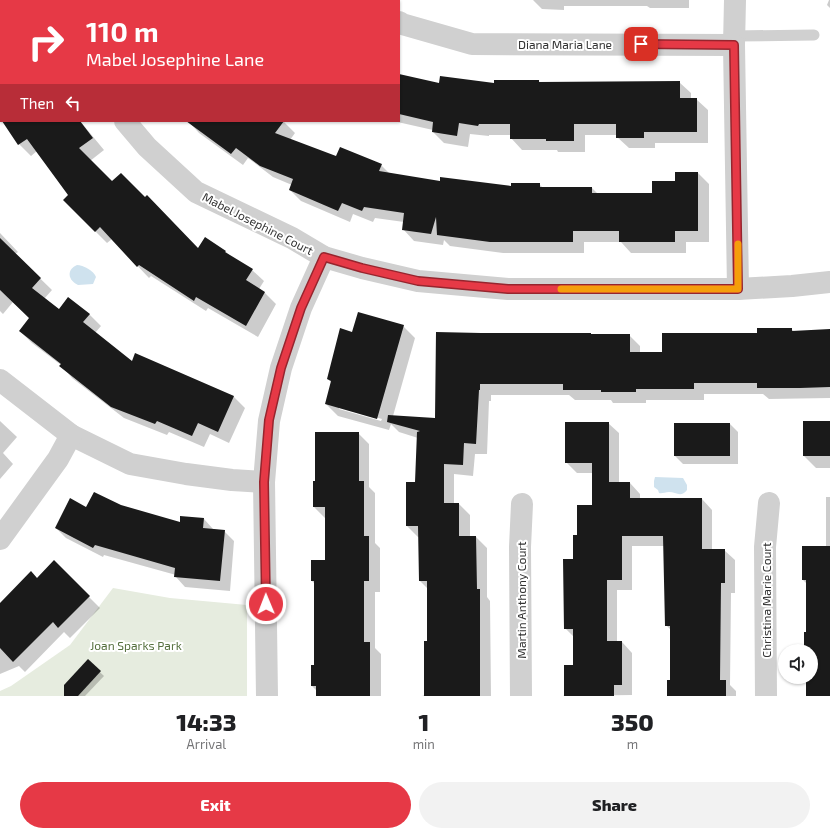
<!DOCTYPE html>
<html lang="en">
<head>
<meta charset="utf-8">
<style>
  body { margin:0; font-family:"Exo 2",sans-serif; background:#f2f2f2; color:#202124; height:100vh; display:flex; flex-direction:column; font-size:15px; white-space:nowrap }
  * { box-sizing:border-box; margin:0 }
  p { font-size:13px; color:#757577 }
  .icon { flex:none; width:22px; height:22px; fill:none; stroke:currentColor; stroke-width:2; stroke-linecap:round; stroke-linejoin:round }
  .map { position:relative; height:696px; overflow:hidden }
  .details { display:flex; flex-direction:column; background:#fff; flex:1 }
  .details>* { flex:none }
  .banner { position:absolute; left:0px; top:0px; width:400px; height:122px; box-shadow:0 1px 3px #0004; background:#e63946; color:#fff; overflow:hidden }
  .fabs { position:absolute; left:778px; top:644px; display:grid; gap:8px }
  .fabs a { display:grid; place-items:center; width:40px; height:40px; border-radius:50%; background:#fff; box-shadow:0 1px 3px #0004; font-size:20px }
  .pin { position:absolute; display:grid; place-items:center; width:34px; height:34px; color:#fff; margin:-17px; border-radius:8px; box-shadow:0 2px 6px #0006 }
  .me { position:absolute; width:44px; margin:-22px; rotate:359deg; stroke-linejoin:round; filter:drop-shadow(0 0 3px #0008) }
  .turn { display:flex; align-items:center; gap:14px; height:84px; padding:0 20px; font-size:18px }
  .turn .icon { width:52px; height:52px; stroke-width:2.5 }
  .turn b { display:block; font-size:28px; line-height:34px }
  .then { display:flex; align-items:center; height:38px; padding:0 20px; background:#0003; gap:8px; font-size:15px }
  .eta { display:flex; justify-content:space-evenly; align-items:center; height:68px; text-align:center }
  .eta b { font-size:24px; font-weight:800; line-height:28px }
  .cta { display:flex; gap:8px; margin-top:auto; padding:8px 20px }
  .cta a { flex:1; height:46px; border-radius:24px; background:#e63946; color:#fff; font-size:16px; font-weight:800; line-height:46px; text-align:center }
  .cta a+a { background:#f2f2f2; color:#202124 }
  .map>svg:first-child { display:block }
  .green { fill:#e6ecdf }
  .water { fill:#cfe2ee }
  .shadow { fill:#0003; fill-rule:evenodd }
  .building { fill:#1a1a1a }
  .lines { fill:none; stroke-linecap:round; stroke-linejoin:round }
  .service { stroke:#d0d0d0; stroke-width:11 }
  .minor { stroke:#d0d0d0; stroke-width:22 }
  .route-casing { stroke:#96252e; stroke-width:10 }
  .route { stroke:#e63946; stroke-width:7 }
  .slow { stroke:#f59e0b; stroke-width:7 }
  .labels { text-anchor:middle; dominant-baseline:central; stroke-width:4; stroke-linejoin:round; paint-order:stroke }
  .street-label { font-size:12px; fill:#333; stroke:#fff }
  .park-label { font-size:12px; fill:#56703f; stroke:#fff }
</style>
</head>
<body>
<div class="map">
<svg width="830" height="696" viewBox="0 0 830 696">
  <rect width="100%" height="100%" fill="#fff"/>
  <polygon class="green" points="113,588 170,598 247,605 247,696 0,696 0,691 11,686 70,645"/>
  <g class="water">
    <path d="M77,265C83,265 94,271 96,277L93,284L78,285C68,280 66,270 77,265Z"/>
    <path d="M655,477L683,478L687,485V490C681,498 676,492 669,492C665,492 662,494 659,493L658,490L654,487V481Z"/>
  </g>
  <g class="shadow">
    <polygon points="0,0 6,0 1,1 1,18"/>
    <rect x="121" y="0" width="58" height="1"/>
    <polygon points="239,0 295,0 296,1 240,1"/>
    <polygon points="528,0 689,0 689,8 650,8 647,6 564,6 564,10 542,9 533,0"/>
    <polygon points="829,0 830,0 830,8 827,5"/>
    <polygon points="0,36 1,37 1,118 0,116"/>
    <polygon points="399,75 440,84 495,85 539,81 540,83 679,82 691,93 691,99 696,99 708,110 708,143 655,143 655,148 629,148 617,137 617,135 585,135 585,152 558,152 557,150 522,150 511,138 511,135 489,135 489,136 470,134 468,147 444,143 433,132 433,130 393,121 399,121"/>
    <polygon points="3,121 80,121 104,150 90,161 112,183 199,250 225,251 232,258 252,270 264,281 259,289 265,293 276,304 258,337 208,308 206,311 151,276 149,278 112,239 107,243 64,200 70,195 37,151 31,156 19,144"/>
    <polygon points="188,121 283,121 295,133 290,140 337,158 381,165 390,174 441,182 512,187 539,184 543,188 592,188 598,194 653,194 698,173 709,184 709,242 686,242 686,253 631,253 621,242 584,242 584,253 503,253 450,246 444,240 443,245 414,241 403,229 404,222 375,218 373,222 353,214 350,222 301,201 290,190 292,185 273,177 248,158 243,165 199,133"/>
    <polygon points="0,233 18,252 15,254 52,290 44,299 59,311 89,314 101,326 95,333 133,363 233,396 245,408 229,443 210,434 204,447 169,432 167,435 124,418 72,378 61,365 32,343 20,331 30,318 13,302 3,314 0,311"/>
    <path d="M403,326L415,338L393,416L436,419L437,333L591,334L592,335H629L640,346V353H663L791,329L795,332L830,330V398L769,399L763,394H704V400H646V403H613L611,400H575L569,395H491V401H489L487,454H475L473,476L454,474V504H459L470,515V537H476L487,548V597L490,601L491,696H422L425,695L428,642V589L420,581V537H418L407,526V483H416L418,438L399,432L391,424L389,430L338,416L326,404L332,383L328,379L353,334ZM339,407L382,419L381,421L339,409Z"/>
    <polygon points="0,421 17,437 3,453 13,464 0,479"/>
    <polygon points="830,422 830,468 816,468 804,456"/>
    <polygon points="608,423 619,433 619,483 630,483 640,494 640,499 702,499 712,510 712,550 724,550 735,560 735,593 731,593 730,685 736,691 736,696 668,696 671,681 671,630 666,625 665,546 632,546 632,590 617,590 617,642 622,642 632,653 632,695 563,696 565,695 574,666 574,637 565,628 574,560 578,536 593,506 593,473 577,473 566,462"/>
    <polygon points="675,424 730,424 738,432 738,464 683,464 675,456"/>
    <polygon points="358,433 369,444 369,487 375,493 375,543 380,548 380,592 375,592 375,648 381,654 381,696 317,696 317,691 312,686 312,666 315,666 315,584 312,581 312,561 326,561 325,518 314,507 316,482"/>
    <polygon points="826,497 830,497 830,696 807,696 807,677 811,677 811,651 805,651 807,633 807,584 803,580 826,547"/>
    <polygon points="120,506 180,523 204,519 213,529 224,531 234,541 230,591 185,587 176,577 176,575 104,555 103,557 66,538 56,528 87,508"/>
    <polygon points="54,562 100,608 70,638 64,632 25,672 19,666 0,674 0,604 37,579"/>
    <polygon points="88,661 104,676 85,696 65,696"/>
  </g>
  <g class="building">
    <polygon points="399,74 439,83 440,76 494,83 494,80 539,80 539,82 680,81 680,98 697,98 697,132 644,132 644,138 616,138 616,124 574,124 574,141 546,141 546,139 510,139 510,124 479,124 478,126 459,123 457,136 432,132 433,122 399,114"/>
    <polygon points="2,121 80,121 93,138 79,148 112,181 121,173 145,197 147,195 198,248 205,237 226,251 225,252 253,269 246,280 265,292 246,326 196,297 194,301 139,265 137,267 100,227 95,232 63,200 68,195 27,139 18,145"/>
    <polygon points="186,121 284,121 275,133 336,156 340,147 382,164 379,171 440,181 440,177 511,186 511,183 540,183 540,187 592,187 592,193 652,193 652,181 675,181 675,172 698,172 698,231 675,231 675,242 619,242 619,231 573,231 573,242 490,242 437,235 436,217 431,234 402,230 404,213 364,207 362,211 342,203 338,211 289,190 293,179 260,166 236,148 231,154"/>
    <polygon points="0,238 41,278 32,288 59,309 68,297 90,314 83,322 132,361 135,353 234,396 218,432 198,423 192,436 157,421 155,424 111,407 59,366 61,364 19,331 29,318 0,290"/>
    <polygon points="358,312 404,325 377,419 325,404 331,381 327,379 340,328 352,332"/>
    <polygon points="757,328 792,328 792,331 830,329 830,387 800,388 757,388 757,383 694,383 694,389 636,389 636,392 601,392 601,390 563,390 563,384 480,384 480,390 479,390 476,444 464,443 463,465 444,464 444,503 459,503 459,536 476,536 477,589 480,589 480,696 424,696 424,641 427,641 427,581 419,581 418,526 406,526 406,482 415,482 417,432 420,431 387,422 388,415 435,418 436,332 481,333 591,333 591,334 630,334 630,352 662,352 662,333 757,333"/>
    <rect x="803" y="421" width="27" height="35"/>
    <polygon points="565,422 609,422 609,482 630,482 630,498 702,498 702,549 725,549 725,583 721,583 720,680 726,680 726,696 667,696 667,680 670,680 670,626 665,626 663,536 622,536 622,580 607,580 607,641 622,641 622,685 614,685 614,696 564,696 564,665 573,665 573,629 564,629 563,559 573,559 573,535 577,535 577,505 592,505 592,463 565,463"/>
    <rect x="674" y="423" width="56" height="33"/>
    <polygon points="315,432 359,432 359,481 364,481 364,536 369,536 369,581 364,581 364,642 370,642 370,696 316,696 316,686 311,686 311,665 314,665 314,581 311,581 311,560 325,560 325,507 313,507 313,481 315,481"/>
    <polygon points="94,492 121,505 180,522 180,516 204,518 203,528 225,530 220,581 174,577 175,568 95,545 93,548 55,528 70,498 86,507"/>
    <polygon points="802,546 830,546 830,696 806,696 806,677 811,677 811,651 804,651 804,632 806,632 806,580 802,580"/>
    <polygon points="54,560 90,596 58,628 53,622 13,662 0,648 0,603 31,571 37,578"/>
    <polygon points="88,659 101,671 78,696 64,696 64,685"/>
  </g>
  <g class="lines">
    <polyline class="service" points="734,36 814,35"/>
    <g class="minor">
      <polyline points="367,0 368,1"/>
      <polyline points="735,0 734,45 738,289"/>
      <polyline points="399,22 402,24 472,44 734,45"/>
      <polyline points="125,121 147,147 196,192 292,238 324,257 362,268 418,281 508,289 738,289 792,286 830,282"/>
      <polyline points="0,380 71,435 130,464 186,474 232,480 264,482"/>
      <polyline points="0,539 58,459 71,435"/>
      <polyline points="267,696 264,482 269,421 281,368 301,308 324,257"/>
      <polyline points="521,696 520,547 522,504"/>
      <polyline points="766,696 765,547 769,503"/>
    </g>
  </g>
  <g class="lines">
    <g class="route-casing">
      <polyline id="route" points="266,604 264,482 269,420 281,368 301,308 324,257 362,268 418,281 508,289 738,289 734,45 641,44"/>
    </g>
    <use href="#route" class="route"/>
    <polyline class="slow" points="561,289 738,289 738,244"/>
  </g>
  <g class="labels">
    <g class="street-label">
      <text x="565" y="44">Diana Maria Lane</text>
      <text transform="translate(258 223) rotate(27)">Mabel Josephine Court</text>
      <text transform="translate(521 600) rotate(-90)">Martin Anthony Court</text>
      <text transform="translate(766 600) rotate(-90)">Christina Marie Court</text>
    </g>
    <g class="park-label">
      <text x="136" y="645">Joan Sparks Park</text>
    </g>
  </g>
</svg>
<div class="fabs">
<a><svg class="icon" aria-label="sound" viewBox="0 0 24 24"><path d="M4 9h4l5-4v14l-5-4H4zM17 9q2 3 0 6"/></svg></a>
</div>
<div class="pin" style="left:641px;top:44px;background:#d93025"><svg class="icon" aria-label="arrive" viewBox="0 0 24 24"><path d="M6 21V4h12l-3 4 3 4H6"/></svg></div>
<svg class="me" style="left:266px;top:604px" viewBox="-20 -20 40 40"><circle r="17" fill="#e63946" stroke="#fff" stroke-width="3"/><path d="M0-11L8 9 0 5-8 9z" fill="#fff"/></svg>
<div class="banner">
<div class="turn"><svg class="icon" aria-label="right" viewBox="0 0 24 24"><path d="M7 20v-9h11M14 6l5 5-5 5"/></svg><div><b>110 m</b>Mabel Josephine Lane</div></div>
<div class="then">Then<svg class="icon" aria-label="left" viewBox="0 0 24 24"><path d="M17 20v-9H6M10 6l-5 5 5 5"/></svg></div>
</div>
</div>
<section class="details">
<div class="eta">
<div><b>14:33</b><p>Arrival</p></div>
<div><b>1</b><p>min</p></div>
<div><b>350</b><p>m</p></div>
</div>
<div class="cta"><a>Exit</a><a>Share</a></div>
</section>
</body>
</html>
